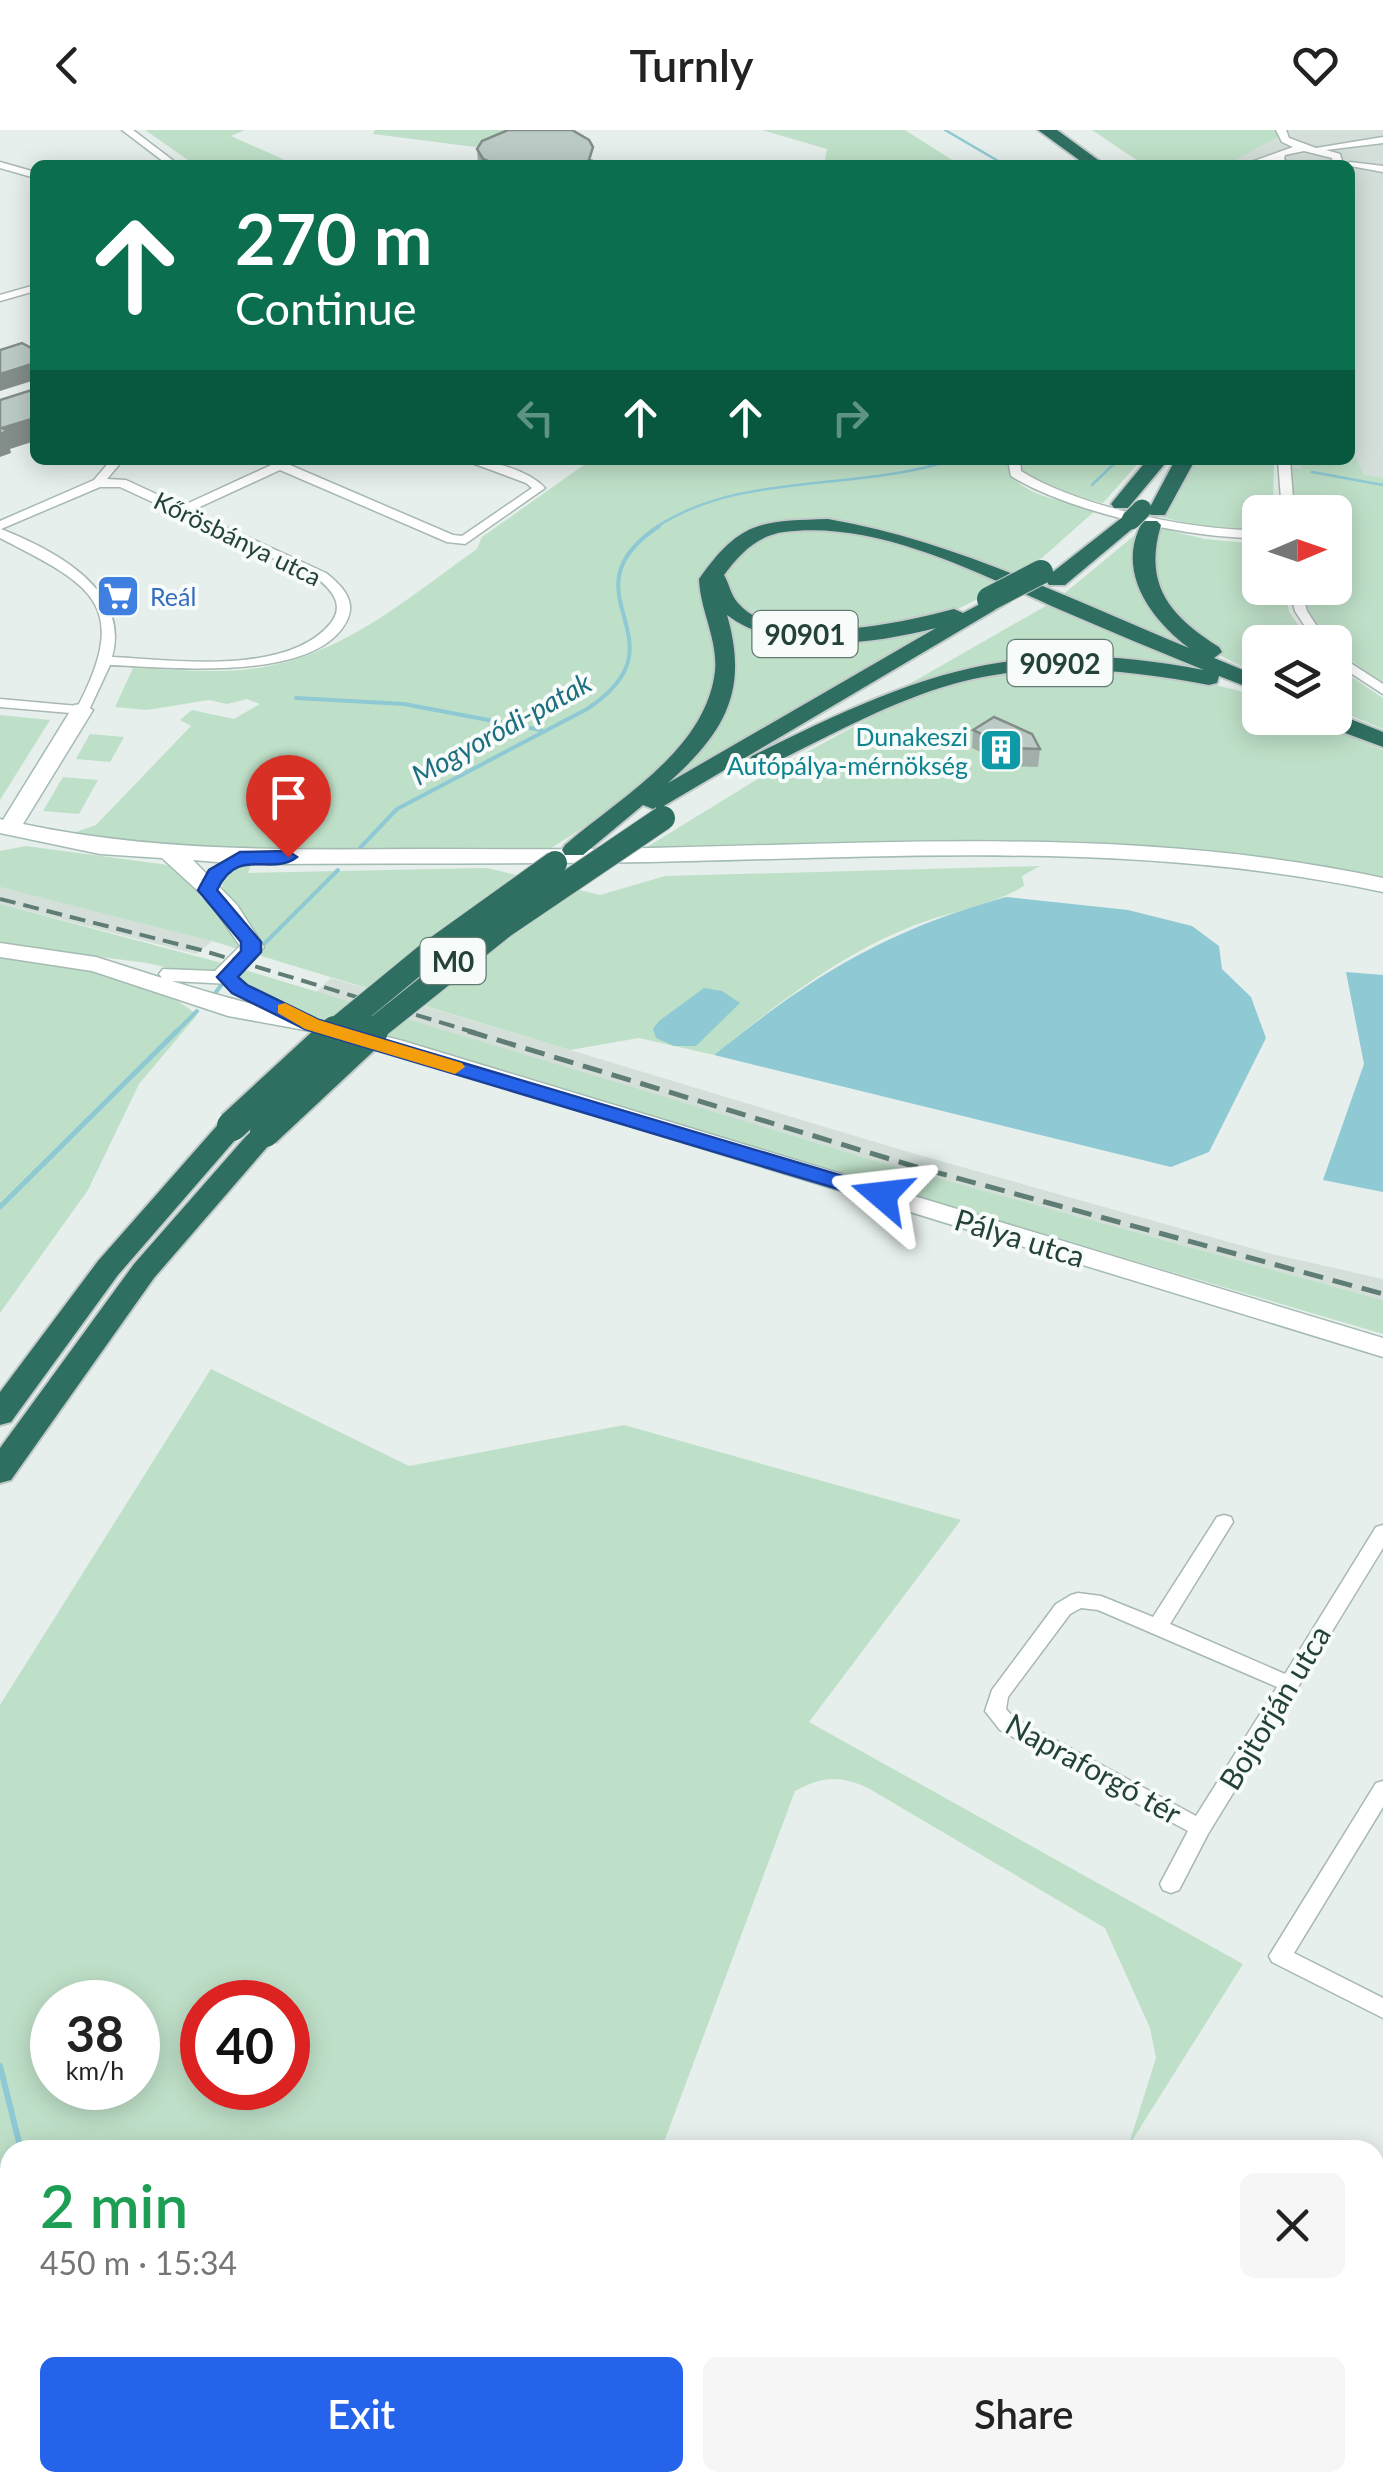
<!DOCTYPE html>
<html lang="en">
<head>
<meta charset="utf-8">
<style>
  body { margin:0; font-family:Lato,sans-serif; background:#f6f6f6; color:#222; height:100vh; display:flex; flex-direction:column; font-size:38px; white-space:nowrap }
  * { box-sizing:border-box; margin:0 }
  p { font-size:32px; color:#767676 }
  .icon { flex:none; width:55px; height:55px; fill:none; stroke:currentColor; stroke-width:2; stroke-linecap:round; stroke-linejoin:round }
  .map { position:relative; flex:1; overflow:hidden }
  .details { position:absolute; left:0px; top:2010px; width:1385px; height:352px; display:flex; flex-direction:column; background:#fff; border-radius:30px 30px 0 0; box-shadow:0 5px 25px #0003 }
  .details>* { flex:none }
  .banner { position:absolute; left:30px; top:30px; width:1325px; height:305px; border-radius:15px; box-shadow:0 5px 25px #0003; background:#0b6e4f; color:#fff; overflow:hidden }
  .needle { width:65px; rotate:88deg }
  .controls { position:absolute; left:1242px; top:365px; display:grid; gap:20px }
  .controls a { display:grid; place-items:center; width:110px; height:110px; border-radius:15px; background:#fff; box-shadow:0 5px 25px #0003; font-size:50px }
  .speed { position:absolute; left:30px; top:1850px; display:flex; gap:20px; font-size:50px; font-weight:700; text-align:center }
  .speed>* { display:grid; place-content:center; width:130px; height:130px; border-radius:50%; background:#fff; box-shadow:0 5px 25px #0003; line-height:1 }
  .speed small { font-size:25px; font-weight:400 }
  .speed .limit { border:15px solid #d22; background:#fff; color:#111 }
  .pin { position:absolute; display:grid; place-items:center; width:85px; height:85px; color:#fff; margin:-102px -42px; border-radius:50% 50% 50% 0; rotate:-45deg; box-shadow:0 0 10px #0007 }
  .pin .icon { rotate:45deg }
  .me { position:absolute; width:110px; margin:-55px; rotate:287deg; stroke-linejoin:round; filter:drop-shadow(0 0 8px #0008) }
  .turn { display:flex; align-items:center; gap:35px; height:210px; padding:0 40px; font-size:45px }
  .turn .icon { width:130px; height:130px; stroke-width:2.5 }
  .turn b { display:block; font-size:70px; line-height:85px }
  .lanes { display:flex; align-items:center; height:95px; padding:0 40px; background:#0003; justify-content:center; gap:50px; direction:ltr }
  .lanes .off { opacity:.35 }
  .round { display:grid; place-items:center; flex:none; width:105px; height:105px; border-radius:15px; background:#f6f6f6 }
  .headline { display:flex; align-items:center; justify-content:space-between; height:170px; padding:0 40px }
  h1 { font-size:60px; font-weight:600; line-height:75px; color:#1e9e55 }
  .button { display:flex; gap:20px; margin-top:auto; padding:20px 40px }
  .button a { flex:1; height:115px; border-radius:15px; background:#2563eb; color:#fff; font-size:40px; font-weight:600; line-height:115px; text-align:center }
  .button a+a { background:#f6f6f6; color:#222 }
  header { display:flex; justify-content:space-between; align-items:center; height:130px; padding:0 40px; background:#fff; font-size:45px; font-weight:600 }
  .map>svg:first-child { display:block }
  .built { fill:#d4dfda }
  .green { fill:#bfe0c8; fill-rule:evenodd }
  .water { fill:#8ec9d4 }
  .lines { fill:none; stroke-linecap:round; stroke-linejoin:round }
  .stream-far3 { stroke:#8ec9d4; stroke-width:2.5 }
  .stream-far2 { stroke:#8ec9d4; stroke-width:4 }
  .stream-far1 { stroke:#8ec9d4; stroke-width:5 }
  .stream { stroke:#8ec9d4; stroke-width:6 }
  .street-casing { stroke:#a8b8b2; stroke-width:3 }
  .secondary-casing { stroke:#a4bbb3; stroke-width:3 }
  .highway-casing { stroke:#c2cac8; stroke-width:4 }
  .street { fill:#fff; fill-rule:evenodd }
  .secondary { fill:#fff; fill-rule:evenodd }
  .highway { fill:#2f6f62; fill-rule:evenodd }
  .rail-far1 { stroke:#5f7d75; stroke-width:4; stroke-dasharray:16 8; stroke-linecap:butt }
  .rail { stroke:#5f7d75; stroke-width:5; stroke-dasharray:20 10; stroke-linecap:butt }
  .highway-bridge-far2-casing { stroke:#c2cac8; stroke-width:21; stroke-linecap:butt }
  .highway-bridge-far1-casing { stroke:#c2cac8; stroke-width:26; stroke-linecap:butt }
  .highway-bridge-casing { stroke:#c2cac8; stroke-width:34; stroke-linecap:butt }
  .highway-bridge-far2 { stroke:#2f6f62; stroke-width:19 }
  .highway-bridge-far1 { stroke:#2f6f62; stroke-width:24 }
  .highway-bridge { stroke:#2f6f62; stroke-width:30 }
  .wall { fill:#a1aea9 }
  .shaded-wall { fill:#838d89 }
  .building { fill:#bbcac4; stroke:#838d89; stroke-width:2.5 }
  .route { fill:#2563eb; stroke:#184099; stroke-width:2.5 }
  .slow { fill:#f59e0b }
  .labels { text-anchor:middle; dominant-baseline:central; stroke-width:8; stroke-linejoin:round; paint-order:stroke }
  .far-street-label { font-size:25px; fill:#24423a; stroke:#f7fbf9 }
  .far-shop-label { font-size:25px; fill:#366cbe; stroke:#f7fbf9; text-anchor:start }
  .far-culture-label { font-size:25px; fill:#0d838f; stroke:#f7fbf9; text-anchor:end }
  .shield { fill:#f7fbf9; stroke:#637a73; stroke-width:2.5 }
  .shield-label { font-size:28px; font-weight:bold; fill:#24423a }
  .far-water-label { font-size:28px; font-style:italic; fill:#1c6f80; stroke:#f7fbf9 }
  .street-label { font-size:30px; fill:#24423a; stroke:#f7fbf9 }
</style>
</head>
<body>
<header><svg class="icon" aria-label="back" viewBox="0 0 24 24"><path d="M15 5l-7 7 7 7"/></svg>Turnly<svg class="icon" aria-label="heart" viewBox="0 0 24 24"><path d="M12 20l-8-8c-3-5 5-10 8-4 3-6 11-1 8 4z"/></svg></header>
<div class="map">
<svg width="1383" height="2362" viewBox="0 0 1383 2362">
  <rect width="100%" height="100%" fill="#e6efeb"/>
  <g class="built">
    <polygon points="1287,0 1383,0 1383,353 1290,338 1290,330 1350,330 1350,35 1226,35"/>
    <polygon points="0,757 55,768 212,811 196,824 0,774"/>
    <polygon points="331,848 905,1021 1268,1123 1383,1149 1383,1170 886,1034 315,863"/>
  </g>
  <g class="green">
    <polygon points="145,0 245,0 231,6 296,35 195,35"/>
    <polygon points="375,0 514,0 475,17 373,4"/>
    <polygon points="762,0 905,0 960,35 824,35 827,19"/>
    <polygon points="1092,0 1287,0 1287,2 1226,35 1144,35"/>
    <path d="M1350,326L1355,327L1364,345L1383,348V553C1348,530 1308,502 1303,458H1335V382H1295L1290,338L1302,339L1299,330H1350Z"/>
    <path d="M591,330H1008C1007,366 1070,372 1097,379L1043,427L1012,448C929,414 849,373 758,405C735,414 715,420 705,445L721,538L706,585L645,658L545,722L194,719L70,704L96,695L191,596L180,590L192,580L234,589L260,574L247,569L227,574L209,570L147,580L115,577L133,538C168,539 206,543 241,540C336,532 402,472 477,419L482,407Z"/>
    <polygon points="1022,330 1141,330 1103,373 1057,362 1023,348 1018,337"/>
    <polygon points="1196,330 1274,330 1273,382 1260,382 1260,396 1245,400 1200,396 1161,387"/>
    <polygon points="1155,397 1205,409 1260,414 1260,458 1284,458 1289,482 1311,512 1260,512 1260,546 1206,518 1155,466"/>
    <path d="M838,399L903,413L1007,454L944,486L838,503L765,492L740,480L720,455C731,402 794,401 838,399Z"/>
    <path d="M1135,405C1126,474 1166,496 1216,531L1060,467Z"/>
    <polygon points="1051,473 1236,551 1147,532 956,542 897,561"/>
    <polygon points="721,479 795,507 952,492 670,654 720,586"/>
    <polygon points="1335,536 1383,568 1383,599 1335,579"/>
    <path d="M1069,538C1134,539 1198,548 1260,567V588H1308L1383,620V752L1205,720L1073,711L642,720L756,650L904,569L932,558L1002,543Z"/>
    <polygon points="0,585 50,590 0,670"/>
    <polygon points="90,604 124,607 110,632 76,629"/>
    <polygon points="63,647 98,650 79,684 43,681"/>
    <path d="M26,716L183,737L202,769L228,767L218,749L235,734L251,735L248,743L487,738L600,765L665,746L1040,736L1022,746L1024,756C991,776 951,781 915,795C840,824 776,875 714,925L639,908L570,920L212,811L0,757V721Z"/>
    <polygon points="0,774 233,836 225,843 189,843 147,833 0,814"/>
    <path d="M0,827C61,832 150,844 197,885L139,954L88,1060L0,1183Z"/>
    <polygon points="242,839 886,1034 1383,1170 1383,1204 315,890 235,849"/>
    <path d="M211,1239L409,1336L624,1295L961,1390L809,1592L1243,1834L1128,2017L1156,1928L1150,1898L1105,1798L868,1658C839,1645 823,1646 795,1661L661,2020H10V2352L536,2353L533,2362H0V1575ZM52,1872H138V1958H52ZM202,1872H288V1958H202Z"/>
  </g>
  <g class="water">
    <path d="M1006,767L1128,780L1192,796L1219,816L1222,839L1251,867L1266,908L1209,1022L1171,1037L714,925C812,846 884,801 1006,767Z"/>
    <polygon points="1346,842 1383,845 1383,1062 1323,1050 1364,934"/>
    <polygon points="704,858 722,861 740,873 696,916 674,916 656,908 653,899 659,891"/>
  </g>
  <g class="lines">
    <g class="stream-far3">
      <polyline points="945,0 1005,35"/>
      <polyline points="1312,342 1383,355"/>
      <polyline points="1092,355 1118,330"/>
      <path d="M655,398C740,341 855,362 952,330"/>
    </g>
    <g class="stream-far2">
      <polyline points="296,568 404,574 541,600"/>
      <path d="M359,719L397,679L587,579C692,510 557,464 659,396"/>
      <polyline points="265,813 338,740"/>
      <polyline points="213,866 222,854"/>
      <polyline points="175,903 197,881"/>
    </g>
    <polyline class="stream-far1" points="0,1077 177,901"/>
    <g class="stream">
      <polyline points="0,1936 21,2020"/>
      <polyline points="115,2352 117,2362"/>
    </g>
    <g class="street-casing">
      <g id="street">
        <polygon points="122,0 133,0 179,35 168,35"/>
        <polygon points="1276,0 1286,0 1289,8 1316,18 1383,7 1383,13 1326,20 1340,24 1343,35 1333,35 1332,28 1304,21 1285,25 1284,29 1290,35 1279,35 1275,31 1243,35 1293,17 1282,12"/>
        <polygon points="0,32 35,42 35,48 0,38"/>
        <polygon points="1350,32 1383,36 1383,42 1345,35"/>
        <polygon points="35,155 35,161 0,171 0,165"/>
        <path d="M111,330H123L107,349L126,350L182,376L282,330H298L290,335L453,405L462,406L532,358L526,353L464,330C490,330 527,339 545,358L465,414L447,412L280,340L191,381L326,443C340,454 356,469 348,488C320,554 168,537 110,535L89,580L82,584L0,577V569L78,576C132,472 89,454 0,408V391L94,350ZM100,357H120L318,449C333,461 345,476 330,494C286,546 174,530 112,527C131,460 54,420 1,399Z"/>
        <path d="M1008,330H1020L1021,341C1078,377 1193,401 1260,400V408C1191,409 1069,382 1011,346Z"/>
        <polygon points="1278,330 1290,330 1294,382 1282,382"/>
        <polygon points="1289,458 1301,458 1307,481 1327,512 1315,512 1295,481"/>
        <polygon points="1335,523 1383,554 1383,564 1335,533"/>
        <path d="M1224,1385L1231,1387L1233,1392L1170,1494L1285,1544L1376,1397L1383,1395V1418L1208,1704L1179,1760L1171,1763L1163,1760L1160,1754L1188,1701L1000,1600L985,1581L992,1560L1056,1474L1071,1465L1078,1463L1101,1466L1153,1487L1217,1387ZM1081,1478L1098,1480L1277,1557L1196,1686L1014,1588L1006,1579L1008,1567L1070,1484Z"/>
        <polygon points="1383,1651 1383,1677 1294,1823 1383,1868 1383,1888 1272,1832 1269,1826 1376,1653"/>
        <polygon points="1375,2152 1383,2155 1383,2178 1375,2175"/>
        <polygon points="1083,2352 1119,2352 1124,2362 1088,2362"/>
      </g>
    </g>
    <g class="secondary-casing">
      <path id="secondary" d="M82,574L93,580L23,694C156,722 288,720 423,719C499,719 574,720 650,718C895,713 1142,696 1383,748V762C1142,710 894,727 650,732C513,734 377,733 240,734L193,730L237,775L264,817L230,854L172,851C248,876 325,890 403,911L1383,1208V1227L385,921L310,901L228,886L92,841L0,827V813L96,827L162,848L159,844L163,839L215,841L240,816L209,771L162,728L100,724L0,703V689L3,690L74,575Z"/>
    </g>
    <g class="highway-casing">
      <g id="highway">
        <polygon points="1038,0 1057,0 1105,35 1086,35"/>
        <polygon points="1147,330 1168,330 1128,378 1114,378 1111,374 1114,370"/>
        <polygon points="1175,330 1195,330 1165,385 1151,385 1148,381"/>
        <polygon points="1131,384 1138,386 1142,390 1138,394 1065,455 1049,455 1046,450 1049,445 1124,386"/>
        <path d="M828,389C955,411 1070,469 1189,518C1149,488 1115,440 1143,391H1157L1161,395C1143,455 1170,486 1219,517L1222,522L1214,528L1260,547V562L1219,546L1217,553L1209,555C1121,538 1030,530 943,557C882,576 825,608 768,636H752L748,631L752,626C919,543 1014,504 1204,540C1157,521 1110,501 1063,481C979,444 879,390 784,402C756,406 740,424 724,445C729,453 731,466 738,473C780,521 900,493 954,479L963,483L999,464L1010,471L662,677L653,679L643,675L583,725H565L562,720L565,715C619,668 706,620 715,541C718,510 700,480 699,449C740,391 760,391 828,389ZM727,485C783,527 872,514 936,498L668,653C725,602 749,561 727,485Z"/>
        <polygon points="1335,583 1383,602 1383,617 1318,593 1314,588 1335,588"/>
        <polygon points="232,987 242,990 246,996 242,1002 118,1145 11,1292 0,1295 0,1262 98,1131 222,990"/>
        <polygon points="265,993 275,996 279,1002 275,1008 154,1148 11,1350 0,1353 0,1318 134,1134 255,996"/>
      </g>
    </g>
    <use href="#street" class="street"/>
    <use href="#secondary" class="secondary"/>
    <use href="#highway" class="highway"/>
    <polyline class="rail-far1" points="0,769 201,820 476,903"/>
    <polyline class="rail" points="468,901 913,1036 1383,1164"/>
    <g class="highway-bridge-far2-casing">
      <polyline id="highway-bridge-far2" points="1131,390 1142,379"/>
    </g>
    <g class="highway-bridge-far1-casing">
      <g id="highway-bridge-far1">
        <polyline points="989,469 1041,442"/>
        <polyline points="332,903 428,824 555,733"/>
        <polyline points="370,903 505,795 663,688"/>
      </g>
    </g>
    <g class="highway-bridge-casing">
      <g id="highway-bridge">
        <polyline points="232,996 335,901"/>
        <polyline points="265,1002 373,901"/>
      </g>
    </g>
    <use href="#highway-bridge-far2" class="highway-bridge-far2"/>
    <use href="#highway-bridge-far1" class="highway-bridge-far1"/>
    <use href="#highway-bridge" class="highway-bridge"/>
  </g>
  <g class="wall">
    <polygon points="477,19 594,31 607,35 478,35"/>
    <polygon points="973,600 1040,619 1038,637 1010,636 972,618"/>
  </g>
  <g class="shaded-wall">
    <polygon points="35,233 35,250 0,261 0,244"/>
    <polygon points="35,288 35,311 10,319 11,323 0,327 0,304 2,298"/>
  </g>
  <g class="building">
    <polygon points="508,0 572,0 589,10 593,17 589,30 607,35 498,35 483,29 477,19 482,11"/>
    <polygon points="22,213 35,220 35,233 0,244 0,220"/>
    <polygon points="35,259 35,288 2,298 7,301 0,304 0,270"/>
    <polygon points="994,587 1032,604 1040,619 1011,618 973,600"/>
  </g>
  <path class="route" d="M240,722L288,721L297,727C271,747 238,715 217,760L261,812V822L238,847L247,855L319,890L890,1060L893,1065L882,1072L875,1070L305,899L232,863L217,847L241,821V812L198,760L209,740Z"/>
  <polygon class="slow" points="285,873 319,890 462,933 465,937 455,944 305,899 278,883 278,875"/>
  <defs>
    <g id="supermarket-square" transform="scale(2.25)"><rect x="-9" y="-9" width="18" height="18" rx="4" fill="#3f7fe0" stroke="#f7fbf9"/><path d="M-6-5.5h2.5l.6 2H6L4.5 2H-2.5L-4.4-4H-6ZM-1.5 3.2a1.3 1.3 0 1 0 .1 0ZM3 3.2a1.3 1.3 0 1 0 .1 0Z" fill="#fff"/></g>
    <g id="building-square" transform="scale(2.25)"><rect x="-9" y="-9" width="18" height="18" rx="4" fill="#0f9aa8" stroke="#f7fbf9"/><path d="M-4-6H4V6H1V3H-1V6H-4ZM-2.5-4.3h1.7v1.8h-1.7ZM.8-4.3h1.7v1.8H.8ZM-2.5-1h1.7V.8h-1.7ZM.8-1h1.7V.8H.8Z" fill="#fff"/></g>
  </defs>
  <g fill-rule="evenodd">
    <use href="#supermarket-square" x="118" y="466"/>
    <use href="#building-square" x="1001" y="620"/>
  </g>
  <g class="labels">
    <g class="far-street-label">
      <text transform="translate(238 408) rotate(26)">Kőrösbánya utca</text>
    </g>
    <g class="far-shop-label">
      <text x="150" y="466">Reál</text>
    </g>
    <g class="far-culture-label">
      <text x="968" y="606">Dunakeszi<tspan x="968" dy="29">Autópálya-mérnökség</tspan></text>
    </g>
    <g class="shield">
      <rect x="752.5" y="481" width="105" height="46" rx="8"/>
      <rect x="1007.5" y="510" width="105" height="46" rx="8"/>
      <rect x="420.5" y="808" width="65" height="46" rx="8"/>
    </g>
    <g class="shield-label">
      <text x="805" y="504">90901</text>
      <text x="1060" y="533">90902</text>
      <text x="453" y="831">M0</text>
    </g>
    <g class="far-water-label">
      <text transform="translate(501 598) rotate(-29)">Mogyoródi-patak</text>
    </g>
    <g class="street-label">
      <text transform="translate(1020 1107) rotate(17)">Pálya utca</text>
      <text transform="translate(1274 1577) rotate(-59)">Bojtorján utca</text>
      <text transform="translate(1094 1638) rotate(29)">Napraforgó tér</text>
    </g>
  </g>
</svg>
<div class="controls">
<a><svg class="needle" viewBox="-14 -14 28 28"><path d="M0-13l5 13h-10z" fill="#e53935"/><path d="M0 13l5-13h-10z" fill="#767676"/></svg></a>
<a><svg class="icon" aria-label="layers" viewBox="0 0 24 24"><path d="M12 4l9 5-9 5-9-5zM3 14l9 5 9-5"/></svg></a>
</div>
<div class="speed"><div>38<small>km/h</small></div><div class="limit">40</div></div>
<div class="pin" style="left:288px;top:727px;background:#d93025"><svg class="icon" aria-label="arrive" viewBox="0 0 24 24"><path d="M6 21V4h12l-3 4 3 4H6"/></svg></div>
<svg class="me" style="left:882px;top:1065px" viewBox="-20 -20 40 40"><path d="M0-17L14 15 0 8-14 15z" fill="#2563eb" stroke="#fff" stroke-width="4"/></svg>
<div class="banner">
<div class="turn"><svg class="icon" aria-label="ahead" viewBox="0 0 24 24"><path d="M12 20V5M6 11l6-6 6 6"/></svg><div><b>270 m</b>Continue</div></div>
<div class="lanes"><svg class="icon off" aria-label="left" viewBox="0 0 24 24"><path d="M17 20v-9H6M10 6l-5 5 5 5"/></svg><svg class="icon" aria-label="ahead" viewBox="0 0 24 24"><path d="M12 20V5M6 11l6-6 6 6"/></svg><svg class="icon" aria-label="ahead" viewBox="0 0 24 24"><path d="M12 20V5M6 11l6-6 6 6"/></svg><svg class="icon off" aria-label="right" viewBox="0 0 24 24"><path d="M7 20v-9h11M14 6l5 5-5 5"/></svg></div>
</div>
<section class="details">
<div class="headline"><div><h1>2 min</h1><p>450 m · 15:34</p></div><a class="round"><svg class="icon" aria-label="close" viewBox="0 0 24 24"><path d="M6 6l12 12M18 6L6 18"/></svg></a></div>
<div class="button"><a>Exit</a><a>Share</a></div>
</section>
</div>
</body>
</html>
